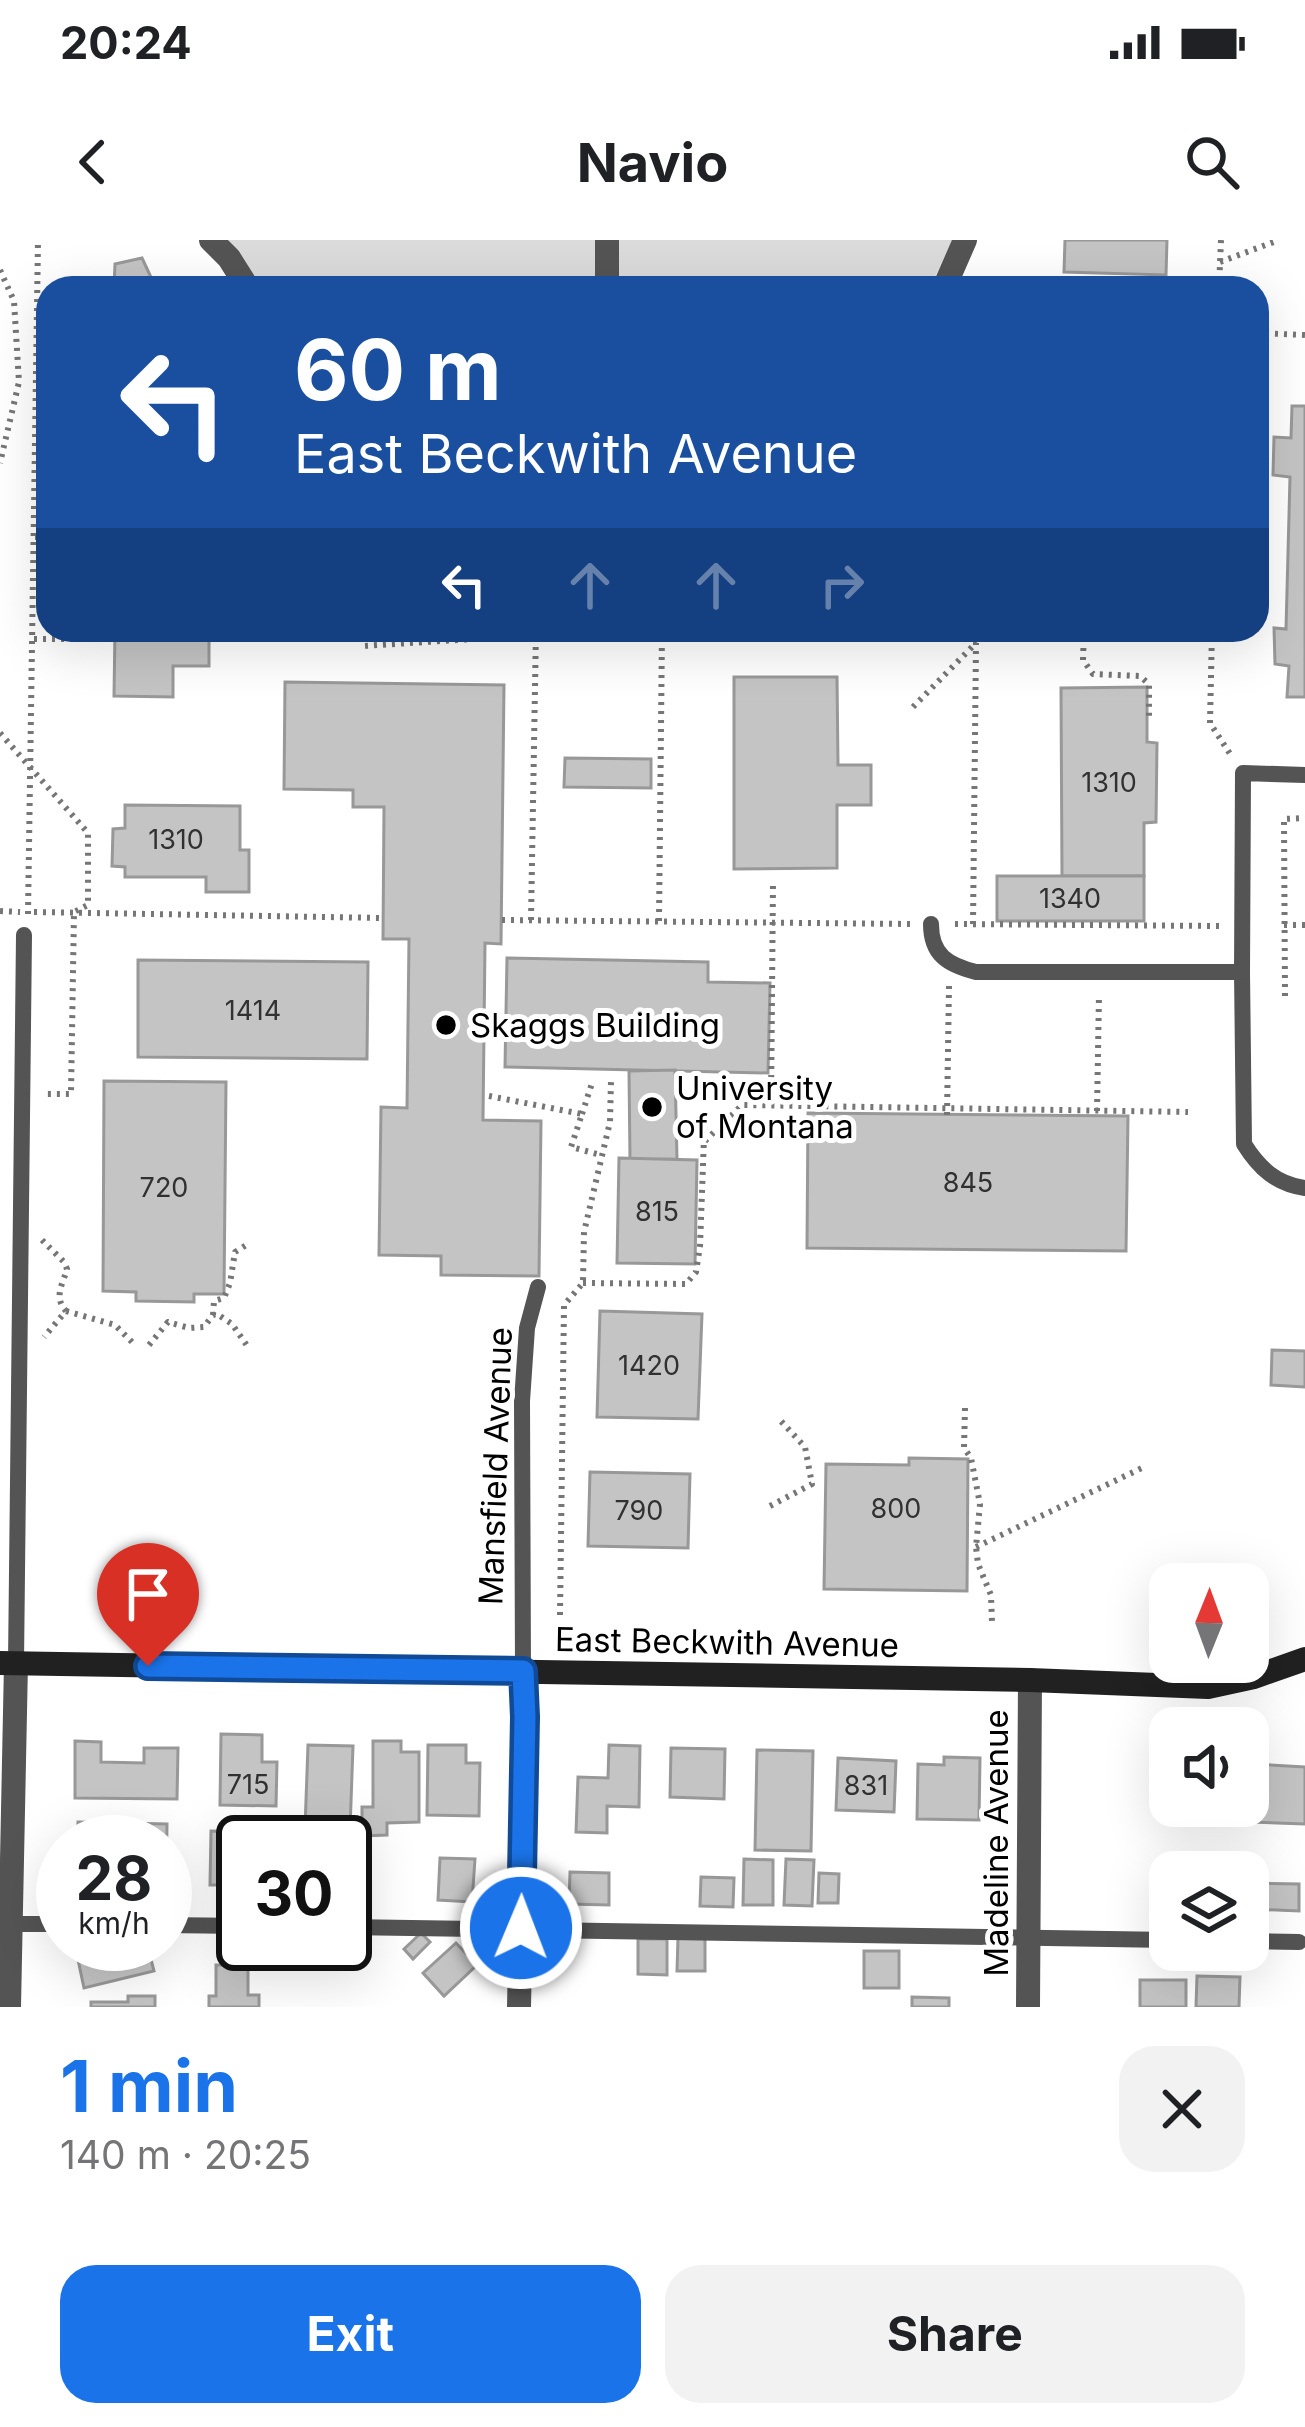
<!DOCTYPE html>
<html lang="en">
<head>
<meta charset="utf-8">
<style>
  body { margin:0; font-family:Inter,sans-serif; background:#f2f2f2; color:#202124; height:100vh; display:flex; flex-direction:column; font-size:45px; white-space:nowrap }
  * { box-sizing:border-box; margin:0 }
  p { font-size:39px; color:#757577 }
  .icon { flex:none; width:66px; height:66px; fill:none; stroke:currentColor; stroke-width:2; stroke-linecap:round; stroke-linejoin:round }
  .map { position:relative; height:1767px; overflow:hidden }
  .panel { display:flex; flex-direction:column; background:#fff; flex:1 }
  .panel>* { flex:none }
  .hud { position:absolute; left:36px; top:36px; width:1233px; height:366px; border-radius:36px; box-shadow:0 12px 48px #0002; background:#1a4fa0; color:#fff; overflow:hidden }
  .needle { width:78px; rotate:1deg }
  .tools { position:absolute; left:1149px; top:1323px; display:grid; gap:24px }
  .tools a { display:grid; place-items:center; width:120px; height:120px; border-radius:24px; background:#fff; box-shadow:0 12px 48px #0002; font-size:60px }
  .speed { position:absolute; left:36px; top:1575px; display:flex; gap:24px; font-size:60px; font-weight:700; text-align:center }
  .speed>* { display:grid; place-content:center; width:156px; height:156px; border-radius:50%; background:#fff; box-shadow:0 12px 48px #0002; line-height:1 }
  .speed small { font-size:30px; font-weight:400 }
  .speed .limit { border:6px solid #111; border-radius:18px; background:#fff; color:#111 }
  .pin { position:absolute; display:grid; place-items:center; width:102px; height:102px; color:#fff; margin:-123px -51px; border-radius:50% 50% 50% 0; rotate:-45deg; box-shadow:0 0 12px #0007 }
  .pin .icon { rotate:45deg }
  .me { position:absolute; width:132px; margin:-66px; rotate:1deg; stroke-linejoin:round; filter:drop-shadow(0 0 9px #0008) }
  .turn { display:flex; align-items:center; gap:42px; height:252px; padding:0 60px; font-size:54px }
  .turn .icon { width:156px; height:156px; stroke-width:2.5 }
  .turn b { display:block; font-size:84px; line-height:102px }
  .lanes { display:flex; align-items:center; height:114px; padding:0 60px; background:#0003; justify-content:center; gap:60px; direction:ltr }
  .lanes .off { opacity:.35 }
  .round { display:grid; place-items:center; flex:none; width:126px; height:126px; border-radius:36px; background:#f2f2f2 }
  .overview { display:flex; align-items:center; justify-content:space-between; height:204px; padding:0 60px }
  h1 { font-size:72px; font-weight:700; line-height:90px; color:#1a73e8 }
  .primary-button { display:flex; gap:24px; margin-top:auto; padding:24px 60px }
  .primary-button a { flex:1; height:138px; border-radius:36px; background:#1a73e8; color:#fff; font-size:48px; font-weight:700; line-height:138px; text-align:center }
  .primary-button a+a { background:#f2f2f2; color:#202124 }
  .status { display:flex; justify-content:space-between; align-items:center; height:84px; padding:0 60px; background:#fff; direction:ltr }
  .status svg { height:33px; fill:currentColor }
  header { display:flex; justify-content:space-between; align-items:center; height:156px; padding:0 60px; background:#fff; font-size:54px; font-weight:700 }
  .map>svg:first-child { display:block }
  .green { fill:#dbdbdb }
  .building { fill:#c4c4c4; stroke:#989898; stroke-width:3 }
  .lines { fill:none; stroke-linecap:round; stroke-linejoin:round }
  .path { stroke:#767676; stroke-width:6; stroke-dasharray:3 6; stroke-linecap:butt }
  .lane { stroke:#545454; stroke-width:16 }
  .street { stroke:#545454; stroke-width:24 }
  .secondary { stroke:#212121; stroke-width:24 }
  .route-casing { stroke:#114b97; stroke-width:30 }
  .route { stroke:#1a73e8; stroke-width:21 }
  .poi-dot { fill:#000; stroke:#fff; stroke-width:4.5 }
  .labels { text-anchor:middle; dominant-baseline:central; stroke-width:10; stroke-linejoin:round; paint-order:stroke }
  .number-label { font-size:27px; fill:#313131 }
  .poi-label { font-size:33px; fill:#000; stroke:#fff; text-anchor:start }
  .street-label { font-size:33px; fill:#000; stroke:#fff }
</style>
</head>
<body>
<div class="status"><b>20:24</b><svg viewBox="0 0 49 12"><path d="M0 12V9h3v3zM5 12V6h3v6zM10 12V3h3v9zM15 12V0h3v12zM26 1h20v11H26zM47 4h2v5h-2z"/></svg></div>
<header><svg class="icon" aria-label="back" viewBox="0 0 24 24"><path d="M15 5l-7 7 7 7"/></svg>Navio<svg class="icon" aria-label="search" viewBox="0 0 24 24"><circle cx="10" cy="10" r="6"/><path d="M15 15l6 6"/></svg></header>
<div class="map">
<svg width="1305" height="1767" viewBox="0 0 1305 1767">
  <rect width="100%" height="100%" fill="#fff"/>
  <polygon class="green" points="228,0 952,0 930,48 260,48"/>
  <g class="building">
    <polygon points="1065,0 1167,0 1166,35 1064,32"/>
    <polygon points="142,18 156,48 114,48 115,24"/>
    <polygon points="1292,166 1305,166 1305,457 1287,457 1289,426 1275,424 1274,388 1286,389 1290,237 1273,235 1274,197 1291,198"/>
    <polygon points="115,390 209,390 209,426 173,426 173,457 114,456"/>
    <polygon points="734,437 837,437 838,525 871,525 871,565 837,565 837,628 734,629"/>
    <polygon points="285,442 504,445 501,704 485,703 483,880 541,881 539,1036 441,1035 441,1016 379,1015 381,867 407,868 409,699 383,699 384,567 353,567 353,550 284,549"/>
    <polygon points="1147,447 1147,502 1157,503 1156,582 1144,583 1144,636 1062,636 1061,448"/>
    <polygon points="565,518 651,519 651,548 564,547"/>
    <polygon points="125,565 240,566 240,610 249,610 249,652 206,652 206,637 125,637 125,627 112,626 113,589 125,588"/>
    <rect x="997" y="636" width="147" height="45"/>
    <polygon points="507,718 708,722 708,742 770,743 768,833 505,827"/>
    <polygon points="138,720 368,722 367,819 138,817"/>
    <polygon points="675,830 677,919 630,920 629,831"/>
    <polygon points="104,841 226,842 224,1054 194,1054 194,1062 136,1061 136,1052 103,1051"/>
    <polygon points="808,873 1128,876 1126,1011 807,1008"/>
    <polygon points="619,918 697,920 695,1024 617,1023"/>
    <polygon points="600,1071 702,1074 698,1179 597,1177"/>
    <polygon points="1272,1110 1305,1111 1305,1147 1271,1145"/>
    <polygon points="909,1218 968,1219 967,1351 824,1349 826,1224 909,1225"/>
    <polygon points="590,1232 690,1234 688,1308 588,1306"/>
    <polygon points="221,1494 262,1495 262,1522 277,1522 276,1566 220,1565"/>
    <polygon points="75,1501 101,1502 101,1522 144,1523 144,1508 178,1508 177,1559 75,1558"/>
    <polygon points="373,1501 401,1501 401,1512 419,1512 419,1582 387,1583 387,1595 362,1596 362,1567 373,1567"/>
    <polygon points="308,1505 353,1506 350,1590 305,1588"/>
    <polygon points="428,1505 466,1505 466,1523 480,1523 479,1576 427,1575"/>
    <polygon points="609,1505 640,1506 639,1567 607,1566 607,1593 576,1592 578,1537 608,1538"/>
    <polygon points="671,1508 725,1509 724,1559 670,1557"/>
    <polygon points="757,1510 813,1511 811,1611 755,1610"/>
    <polygon points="944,1517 980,1518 979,1580 917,1579 918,1524 944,1525"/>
    <polygon points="838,1518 896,1521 894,1572 836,1570"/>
    <polygon points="1253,1524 1305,1527 1305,1584 1250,1582"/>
    <polygon points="78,1582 167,1584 166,1645 165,1602 77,1602"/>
    <polygon points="211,1591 269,1592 269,1602 243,1602 243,1645 210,1645"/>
    <polygon points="440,1618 475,1619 472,1662 438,1660"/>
    <polygon points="744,1619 773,1620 773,1665 743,1665"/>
    <polygon points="786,1619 814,1620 812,1666 784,1665"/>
    <polygon points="570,1632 609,1633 609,1665 569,1664"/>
    <polygon points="819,1633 839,1634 838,1663 818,1663"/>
    <polygon points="701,1637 734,1638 733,1667 700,1666"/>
    <polygon points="1249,1643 1299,1644 1299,1671 1248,1669"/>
    <polygon points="421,1693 430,1702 413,1719 404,1709"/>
    <polygon points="678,1698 705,1698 705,1731 677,1731"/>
    <polygon points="638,1699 667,1699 667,1735 638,1734"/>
    <polygon points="456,1703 477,1725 444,1756 423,1733"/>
    <polygon points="118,1704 147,1704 154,1731 84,1748 77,1715"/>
    <rect x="864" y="1711" width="35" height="37"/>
    <polygon points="216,1725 248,1725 248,1755 259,1755 259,1767 209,1767 209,1756 216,1756"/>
    <polygon points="1197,1736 1240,1737 1239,1767 1196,1767"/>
    <rect x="1140" y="1740" width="46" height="27"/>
    <polygon points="128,1756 155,1756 155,1767 91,1767 91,1762 128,1762"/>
    <polygon points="912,1757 949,1758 949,1767 912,1767"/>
  </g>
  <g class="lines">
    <g class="path">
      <polyline points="1220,22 1279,0"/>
      <polyline points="0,30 14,61 19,142 0,223"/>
      <polyline points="1219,48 1221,0"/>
      <polyline points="1257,93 1305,95"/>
      <polyline points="35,297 48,297"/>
      <polyline points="363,390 363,406 536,395"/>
      <polyline points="1084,390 1083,420 1093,434 1140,436 1149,444 1149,481"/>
      <polyline points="1212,390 1210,483 1232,517"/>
      <polyline points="34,399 88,399"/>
      <polyline points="913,467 973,406"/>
      <polyline points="0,493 88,593 88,665 74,672 71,854 46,854"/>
      <polyline points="0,671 20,672"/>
      <polyline points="34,672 383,678"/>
      <polyline points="28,674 38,0"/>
      <polyline points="502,680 912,684"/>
      <polyline points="531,680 536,390"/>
      <polyline points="659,681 662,390"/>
      <polyline points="955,684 1219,686"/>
      <polyline points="973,684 976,403 987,390"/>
      <polyline points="1284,685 1305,685"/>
      <polyline points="1285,756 1284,579 1305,578"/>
      <polyline points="489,856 582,874 571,907 601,915"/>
      <polyline points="771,865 773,642"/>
      <polyline points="1097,871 1099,755"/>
      <polyline points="582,874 593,840"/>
      <polyline points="947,875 949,746"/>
      <polyline points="705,901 742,865 1188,872"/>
      <path d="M42,1000L64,1022L67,1029C63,1044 53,1057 66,1071L44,1097"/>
      <polyline points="583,1043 686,1044 696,1032 700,1006 706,844"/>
      <polyline points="66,1071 115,1085 135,1105"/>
      <polyline points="213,1075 214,1061 224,1058 230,1043 235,1012 248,1004"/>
      <polyline points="149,1105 168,1082 189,1088 204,1087 213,1075 217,1074 232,1084 248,1107"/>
      <polyline points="965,1168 964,1208 971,1218 980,1264 976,1307 978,1324 991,1355 992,1382"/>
      <polyline points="770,1266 812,1244 805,1207 779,1179"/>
      <polyline points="976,1307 1144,1227"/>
      <polyline points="560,1375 564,1065 583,1043 584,992 610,882 611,841"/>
    </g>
    <g class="lane">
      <path d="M931,684C931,715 948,725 976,732H1242L1244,904C1259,928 1276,944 1305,948"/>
      <polyline points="1242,732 1243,533 1305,535"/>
      <polyline points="16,1423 24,695"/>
      <polyline points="523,1431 522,1161 527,1088 538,1047"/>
      <polyline points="1,1684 63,1684"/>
      <polyline points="165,1685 243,1686"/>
      <polyline points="345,1687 1170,1700"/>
      <polyline points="1248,1701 1299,1702"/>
    </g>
    <g class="street">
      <polyline points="211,0 229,18 248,48"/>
      <polyline points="607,48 607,0"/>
      <polyline points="944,48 965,0"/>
      <polyline points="9,1767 16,1423"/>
      <polyline points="519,1767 525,1477 523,1431"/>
      <polyline points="1028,1767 1030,1440"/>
    </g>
    <polyline class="secondary" points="0,1423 1030,1440 1208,1447 1254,1437 1305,1419"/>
  </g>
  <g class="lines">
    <g class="route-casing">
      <polyline id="route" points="148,1426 523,1431 525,1477 521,1688"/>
    </g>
    <use href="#route" class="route"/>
  </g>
  <g class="poi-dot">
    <circle cx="446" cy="785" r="12"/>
    <circle cx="652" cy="867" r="12"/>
  </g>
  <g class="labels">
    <g class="number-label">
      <text x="1109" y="542">1310</text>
      <text x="176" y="599">1310</text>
      <text x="1070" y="658">1340</text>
      <text x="253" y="770">1414</text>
      <text x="968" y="942">845</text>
      <text x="164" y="947">720</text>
      <text x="657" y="971">815</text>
      <text x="649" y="1125">1420</text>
      <text x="896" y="1268">800</text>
      <text x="639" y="1270">790</text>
      <text x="248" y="1544">715</text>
      <text x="866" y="1545">831</text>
    </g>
    <g class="poi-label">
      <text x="470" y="785">Skaggs Building</text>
      <text x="676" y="848">University<tspan x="676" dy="38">of Montana</tspan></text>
    </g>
    <g class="street-label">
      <text transform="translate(495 1226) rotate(-88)">Mansfield Avenue</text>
      <text transform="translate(727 1402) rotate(1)">East Beckwith Avenue</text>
      <text transform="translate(996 1603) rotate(-90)">Madeline Avenue</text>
    </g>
  </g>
</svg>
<div class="tools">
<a><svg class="needle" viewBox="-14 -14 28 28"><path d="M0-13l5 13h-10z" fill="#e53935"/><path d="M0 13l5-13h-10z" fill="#757577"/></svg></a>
<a><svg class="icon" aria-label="sound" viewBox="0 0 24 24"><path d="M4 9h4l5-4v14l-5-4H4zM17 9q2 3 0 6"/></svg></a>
<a><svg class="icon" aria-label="layers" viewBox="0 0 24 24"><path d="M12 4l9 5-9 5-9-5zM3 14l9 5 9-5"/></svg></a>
</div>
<div class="speed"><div>28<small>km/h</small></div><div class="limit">30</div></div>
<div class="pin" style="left:148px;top:1426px;background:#d93025"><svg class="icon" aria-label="arrive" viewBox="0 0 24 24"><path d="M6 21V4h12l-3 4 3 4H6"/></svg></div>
<svg class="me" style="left:521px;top:1688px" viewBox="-20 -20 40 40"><circle r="17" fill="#1a73e8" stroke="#fff" stroke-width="3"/><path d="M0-11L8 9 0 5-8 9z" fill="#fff"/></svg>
<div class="hud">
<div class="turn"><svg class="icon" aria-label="left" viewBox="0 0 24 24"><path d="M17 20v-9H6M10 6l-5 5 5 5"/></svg><div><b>60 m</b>East Beckwith Avenue</div></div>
<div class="lanes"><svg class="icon" aria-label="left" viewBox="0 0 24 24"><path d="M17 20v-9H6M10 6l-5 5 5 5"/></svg><svg class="icon off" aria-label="ahead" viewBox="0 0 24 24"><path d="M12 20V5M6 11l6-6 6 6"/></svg><svg class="icon off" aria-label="ahead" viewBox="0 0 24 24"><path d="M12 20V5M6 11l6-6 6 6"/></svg><svg class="icon off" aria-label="right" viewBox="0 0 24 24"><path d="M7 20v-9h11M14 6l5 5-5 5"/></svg></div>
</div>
</div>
<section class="panel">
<div class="overview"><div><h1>1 min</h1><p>140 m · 20:25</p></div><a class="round"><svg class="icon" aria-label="close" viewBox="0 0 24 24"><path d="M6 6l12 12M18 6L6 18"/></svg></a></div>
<div class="primary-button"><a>Exit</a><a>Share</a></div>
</section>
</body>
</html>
